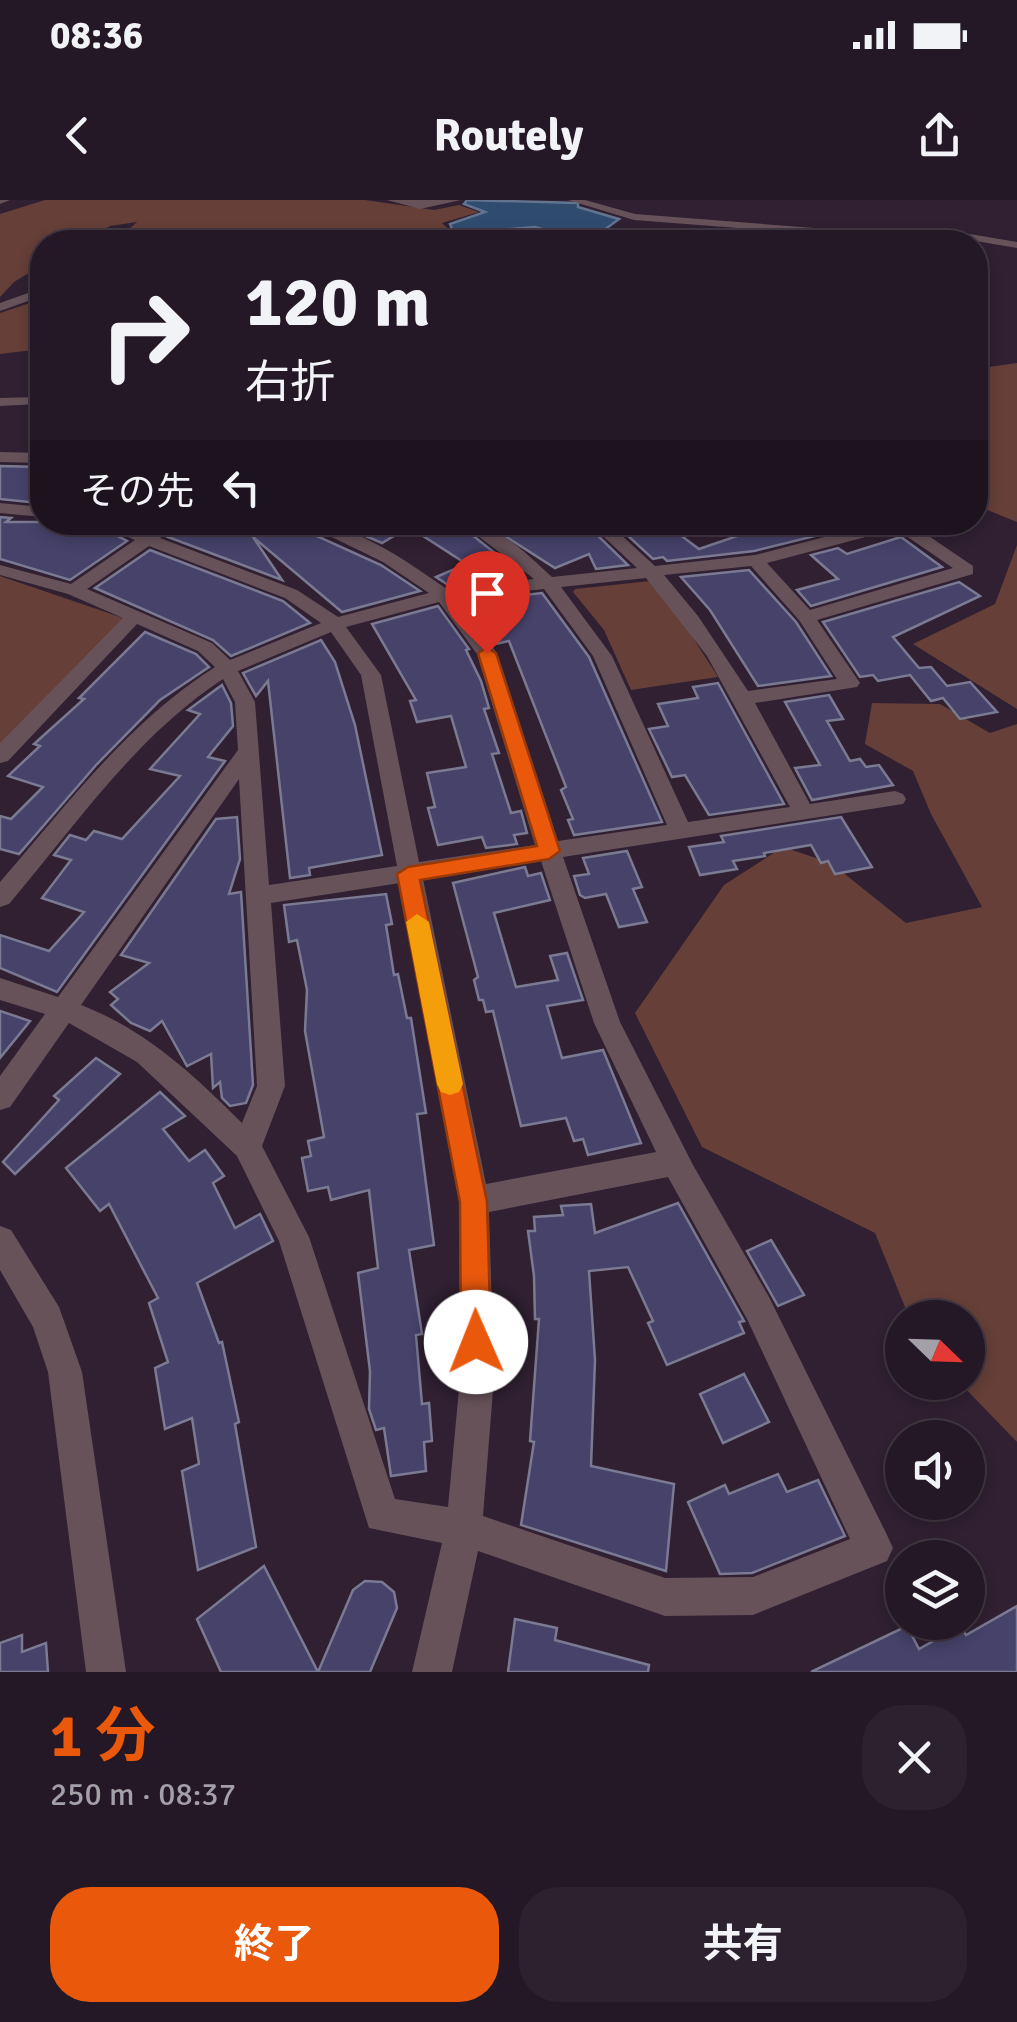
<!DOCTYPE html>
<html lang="ja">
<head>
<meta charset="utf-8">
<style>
  body { margin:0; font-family:Signika,"Noto Sans JP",sans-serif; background:#2c212e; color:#f1f3f6; height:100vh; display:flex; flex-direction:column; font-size:38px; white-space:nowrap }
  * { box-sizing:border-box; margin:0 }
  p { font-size:32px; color:#a3a0a7 }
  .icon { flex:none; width:55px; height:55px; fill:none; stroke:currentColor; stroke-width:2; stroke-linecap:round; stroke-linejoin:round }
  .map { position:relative; height:1472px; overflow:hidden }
  .side { display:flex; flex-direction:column; background:#241826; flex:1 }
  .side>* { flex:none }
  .hud { position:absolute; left:30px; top:30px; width:958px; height:305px; border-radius:40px; box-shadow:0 5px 15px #0003,0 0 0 2px #413743; background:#241826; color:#f1f3f6; overflow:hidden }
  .needle { width:65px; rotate:113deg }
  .buttons { position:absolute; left:885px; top:1100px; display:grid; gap:20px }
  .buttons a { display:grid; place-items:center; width:100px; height:100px; border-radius:50%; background:#241826; box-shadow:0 5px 15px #0003,0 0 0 2px #413743; font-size:50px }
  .pin { position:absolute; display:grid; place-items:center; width:85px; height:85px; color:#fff; margin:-102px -42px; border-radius:50% 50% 50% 0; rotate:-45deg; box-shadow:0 0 10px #0007 }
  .pin .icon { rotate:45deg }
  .me { position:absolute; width:110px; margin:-55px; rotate:359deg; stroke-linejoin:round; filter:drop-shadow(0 0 8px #0008) }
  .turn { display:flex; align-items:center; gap:35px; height:210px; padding:0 50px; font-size:45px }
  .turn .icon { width:130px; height:130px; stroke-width:2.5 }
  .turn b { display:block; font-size:70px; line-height:85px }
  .then { display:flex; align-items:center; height:95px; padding:0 50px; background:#0003; gap:20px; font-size:38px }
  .round { display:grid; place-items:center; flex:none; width:105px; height:105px; border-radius:40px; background:#2c212e }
  .head { display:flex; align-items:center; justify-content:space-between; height:170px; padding:0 50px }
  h1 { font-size:60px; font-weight:700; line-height:75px; color:#ea580c }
  .button { display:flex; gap:20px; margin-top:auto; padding:20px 50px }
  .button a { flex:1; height:115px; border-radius:40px; background:#ea580c; color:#fff; font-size:40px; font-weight:700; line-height:115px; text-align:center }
  .button a+a { background:#2c212e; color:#f1f3f6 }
  .status { display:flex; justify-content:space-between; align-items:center; height:70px; padding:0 50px; background:#241826; direction:ltr }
  .status svg { height:28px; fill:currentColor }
  header { display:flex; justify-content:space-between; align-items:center; height:130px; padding:0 50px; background:#241826; font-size:45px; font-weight:700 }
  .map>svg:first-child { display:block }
  .green { fill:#653f38 }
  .water { fill:#2f4c6f; stroke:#637490; stroke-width:2.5 }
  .building { fill:#46426a; stroke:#7b7a93; stroke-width:2.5 }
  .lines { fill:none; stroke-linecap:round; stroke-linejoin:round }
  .minor { fill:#675259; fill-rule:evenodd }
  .tertiary { fill:#675259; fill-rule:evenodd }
  .route { fill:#ea580c; stroke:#983908; stroke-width:2.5 }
  .slow { fill:#f59e0b }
</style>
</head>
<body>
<div class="status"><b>08:36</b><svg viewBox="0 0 49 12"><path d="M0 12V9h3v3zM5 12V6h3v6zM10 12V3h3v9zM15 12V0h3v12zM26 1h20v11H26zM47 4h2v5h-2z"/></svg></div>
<header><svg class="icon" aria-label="back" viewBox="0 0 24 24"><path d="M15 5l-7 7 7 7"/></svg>Routely<svg class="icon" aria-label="share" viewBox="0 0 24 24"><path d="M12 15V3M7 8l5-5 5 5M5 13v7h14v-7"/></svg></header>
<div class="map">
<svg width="1017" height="1472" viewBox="0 0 1017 1472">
  <rect width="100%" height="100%" fill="#302032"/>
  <g class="green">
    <path d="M45,0H365L434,10L459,5L479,12L442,23C464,48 507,25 536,30C546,32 557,39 566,42H454L424,33L385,42H115L137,22L110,26L82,42H42V65L14,82L0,97V14Z"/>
    <polygon points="42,99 42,149 0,154 0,113"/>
    <polygon points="1017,163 1017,322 975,305 975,169"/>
    <polygon points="1017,345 1017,509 913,444 995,404"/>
    <polygon points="0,376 126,419 0,547"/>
    <polygon points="650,381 677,413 718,477 631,490 604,430 573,392 575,389"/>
    <polygon points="872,503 940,504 990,533 1017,524 1017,1242 960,1183 968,1182 968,1118 909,1117 875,1033 702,947 635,813 724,685 783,647 831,663 906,723 982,707 931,614 913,571 865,544"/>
  </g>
  <polygon class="water" points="467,0 578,3 578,7 619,19 588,42 535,27 475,32 452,29 450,24 485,12 464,4"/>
  <g class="building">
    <polygon points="0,266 42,267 42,290 29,302 0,299"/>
    <polygon points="0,317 11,318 6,322 90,322 127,341 70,380 0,359"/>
    <polygon points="185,322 286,322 381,365 420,391 342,412 253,337 282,380 168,337"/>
    <polygon points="417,322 456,322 501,358 476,370 409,327 382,343 335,323"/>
    <polygon points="483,322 584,322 628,365 596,369 589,354 555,368"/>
    <polygon points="613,322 663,322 699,349 740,335 781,329 773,322 801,322 819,335 754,351 667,361 663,357 653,359"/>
    <polygon points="901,337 942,367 811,406 797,390 838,379 811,355 838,348 847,354"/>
    <polygon points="150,350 283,401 310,423 231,456 213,440 95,388"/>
    <polygon points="464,365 487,381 448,385 436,377"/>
    <polygon points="749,370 796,422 831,476 758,486 710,410 681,377"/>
    <polygon points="959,382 980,396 893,437 919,468 931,467 947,486 970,482 997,512 960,519 943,498 931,501 910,475 878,481 873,475 860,477 823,422"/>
    <polygon points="542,393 589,457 662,622 574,635 568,620 573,619 561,590 566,587 509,441 495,444 463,402"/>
    <polygon points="438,406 469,449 466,450 481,481 489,508 484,509 499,553 492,554 511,613 521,611 527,633 514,635 517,644 486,648 482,637 438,645 428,608 435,607 427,573 466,567 451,516 417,522 410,501 416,500 372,424"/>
    <polygon points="145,432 196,454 209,467 160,500 97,564 19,654 0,649 0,616 11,619 43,587 8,576 40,546 34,544 84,499 79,498"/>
    <polygon points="321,440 335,462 355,525 382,655 309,668 310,675 290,678 268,481 256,496 243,473"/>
    <polygon points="718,483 784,604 709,615 685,575 672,577 649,529 668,526 658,504 698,498 693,487"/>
    <polygon points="222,485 231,503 233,526 208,557 225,561 57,792 0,768 0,735 49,751 84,712 42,698 71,660 54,655 70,635 86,640 94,631 122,639 180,576 150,569 200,514 188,510"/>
    <polygon points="829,495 843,519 827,521 850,561 860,559 866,567 879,565 893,585 812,600 795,568 820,565 785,502"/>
    <polygon points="237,617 240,659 229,694 241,692 253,885 246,903 230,906 222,898 220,882 213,888 211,854 187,866 162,821 150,831 131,823 111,805 118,799 110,792 149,763 121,755 216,619"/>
    <polygon points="841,617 872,667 835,674 828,661 821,663 811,645 764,653 765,656 733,661 737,669 700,675 689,647 724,642 721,636"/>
    <polygon points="627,651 642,687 633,689 647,722 619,727 606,694 585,698 580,695 574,676 589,674 583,658"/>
    <polygon points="525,667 528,676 541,673 550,700 494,713 516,787 558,780 550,756 567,753 583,800 547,806 562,858 603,850 641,943 588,955 583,939 574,941 566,918 521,926 493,811 486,812 483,800 479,800 474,780 478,777 453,683"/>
    <polygon points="386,694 392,724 386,725 394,775 398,774 407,818 411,818 426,913 417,914 434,1045 409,1050 422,1134 416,1135 422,1204 429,1203 432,1241 424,1242 426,1271 391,1276 384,1228 376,1230 369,1209 370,1171 358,1073 378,1068 369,990 331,1000 328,987 308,991 302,958 311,956 308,941 324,937 305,831 307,790 297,740 289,742 284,705"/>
    <polygon points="0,811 30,821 0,858"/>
    <polygon points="96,858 120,874 15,974 3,962 59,900 54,896"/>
    <polygon points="160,892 185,916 163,929 189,961 205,950 224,976 213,983 235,1028 260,1014 273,1041 197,1083 219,1143 222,1142 239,1222 235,1224 256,1347 198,1370 182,1271 199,1264 192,1218 165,1229 155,1168 168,1162 149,1103 158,1098 109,1004 100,1011 66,968"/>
    <polygon points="678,1003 744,1121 739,1122 744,1133 667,1165 648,1123 653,1121 628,1067 589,1071 595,1160 591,1266 674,1284 666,1371 521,1325 534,1242 530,1241 539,1119 535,1119 534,1076 528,1031 535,1031 534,1017 563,1015 561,1006 591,1004 595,1033"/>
    <polygon points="771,1040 804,1095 778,1106 747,1051"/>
    <polygon points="744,1174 769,1222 723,1243 700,1194"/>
    <polygon points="778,1274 787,1292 818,1280 845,1336 752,1373 720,1374 688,1302 725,1285 729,1294"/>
    <polygon points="264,1366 318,1472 221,1472 197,1419"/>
    <polygon points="365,1381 382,1382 394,1392 397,1408 370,1472 318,1472 353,1390"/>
    <polygon points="1017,1406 1017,1472 811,1472 907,1426 919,1449 960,1426 966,1435"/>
    <polygon points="515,1419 557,1428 555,1440 649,1465 648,1472 508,1472"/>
    <polygon points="22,1435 22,1452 46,1443 48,1472 0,1472 0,1443"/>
  </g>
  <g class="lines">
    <g class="minor">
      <polygon points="0,0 10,0 0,4"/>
      <polygon points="387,0 461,0 420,9"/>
      <polygon points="568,0 585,0 635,14 905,35 964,33 1017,42 1017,48 964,39 905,41 634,20"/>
      <polygon points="42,88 42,96 0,111 0,103"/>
      <polygon points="42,197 42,203 38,204 0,206 0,198"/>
      <polygon points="0,252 42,253 42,263 0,262"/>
      <polygon points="0,303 42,307 42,317 0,313"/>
      <path d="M94,322H119L146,333L161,322H181L160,338L297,390L338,417L429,393L383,362L301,322C354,322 404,360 447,389L534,379L460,322C497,322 526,354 552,377L637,368L588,322H607L655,366L755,355L882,322H908L973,366V374L817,420L860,483L857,487L755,503L810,604L895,591L903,594L906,599L903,604L563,657L620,822L693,965L769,1097L887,1335L893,1348L887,1361L753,1415L665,1416L478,1351L452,1472H412L442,1343L369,1328L279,1041L237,956L137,862L69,823L10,907L0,910V876L45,814L0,800V778L58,797L238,550L235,502L223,479C136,536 75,626 9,704L0,707V682C67,605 128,522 215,467L198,451L137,424L8,561L0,563V543L123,418L68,394L0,375V365L71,384L135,340ZM896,329L953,368L810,410L767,363ZM149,346L285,398L321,423L230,460L212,443L87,389ZM751,366L799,420L837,479L748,491L698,416L664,375ZM646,378L707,456L790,607L688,622L612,456L561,387ZM544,389L593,456L667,625L558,641L497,453L456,399ZM439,402L477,454L535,645L419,662L381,475L346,427ZM331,432L361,475L397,666L269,685L255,502L238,471ZM239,579L257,886L242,923C194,875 146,830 81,805ZM541,661L594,823L656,952L486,984L423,679ZM400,683L459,1001L460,1178L448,1307L395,1299L309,1037L262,946L285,886L271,703ZM668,977L747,1119L850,1339L753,1377L665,1378L483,1316L494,1178L489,1012Z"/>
    </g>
    <polygon class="tertiary" points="0,1026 11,1030 59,1107 82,1172 126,1472 86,1472 48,1172 33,1127 0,1070"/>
  </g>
  <polygon class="route" points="487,448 496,453 560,651 549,659 420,680 487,1002 491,1142 487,1153 476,1158 465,1153 461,1142 460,1002 397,674 408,667 537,646 478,453"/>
  <polygon class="slow" points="417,714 429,722 463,884 459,892 450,895 441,892 437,884 406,722"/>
</svg>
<div class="buttons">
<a><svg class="needle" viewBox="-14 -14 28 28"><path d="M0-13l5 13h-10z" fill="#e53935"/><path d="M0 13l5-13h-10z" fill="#a3a0a7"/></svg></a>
<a><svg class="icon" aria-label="sound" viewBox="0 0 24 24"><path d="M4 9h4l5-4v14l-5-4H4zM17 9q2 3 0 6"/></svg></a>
<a><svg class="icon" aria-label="layers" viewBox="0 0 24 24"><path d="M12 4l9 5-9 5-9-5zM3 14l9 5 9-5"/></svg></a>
</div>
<div class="pin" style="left:487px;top:453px;background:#d93025"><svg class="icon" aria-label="arrive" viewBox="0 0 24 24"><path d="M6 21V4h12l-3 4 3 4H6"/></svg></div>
<svg class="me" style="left:476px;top:1142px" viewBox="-20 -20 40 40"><circle r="19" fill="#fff"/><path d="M0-13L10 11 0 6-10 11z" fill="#ea580c"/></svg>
<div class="hud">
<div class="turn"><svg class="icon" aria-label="right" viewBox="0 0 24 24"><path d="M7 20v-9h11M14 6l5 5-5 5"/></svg><div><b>120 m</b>右折</div></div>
<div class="then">その先<svg class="icon" aria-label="left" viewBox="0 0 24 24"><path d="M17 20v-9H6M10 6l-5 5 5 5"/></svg></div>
</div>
</div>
<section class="side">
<div class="head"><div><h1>1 分</h1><p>250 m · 08:37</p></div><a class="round"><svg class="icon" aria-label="close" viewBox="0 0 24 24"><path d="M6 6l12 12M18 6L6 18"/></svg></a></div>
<div class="button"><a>終了</a><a>共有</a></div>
</section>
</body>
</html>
